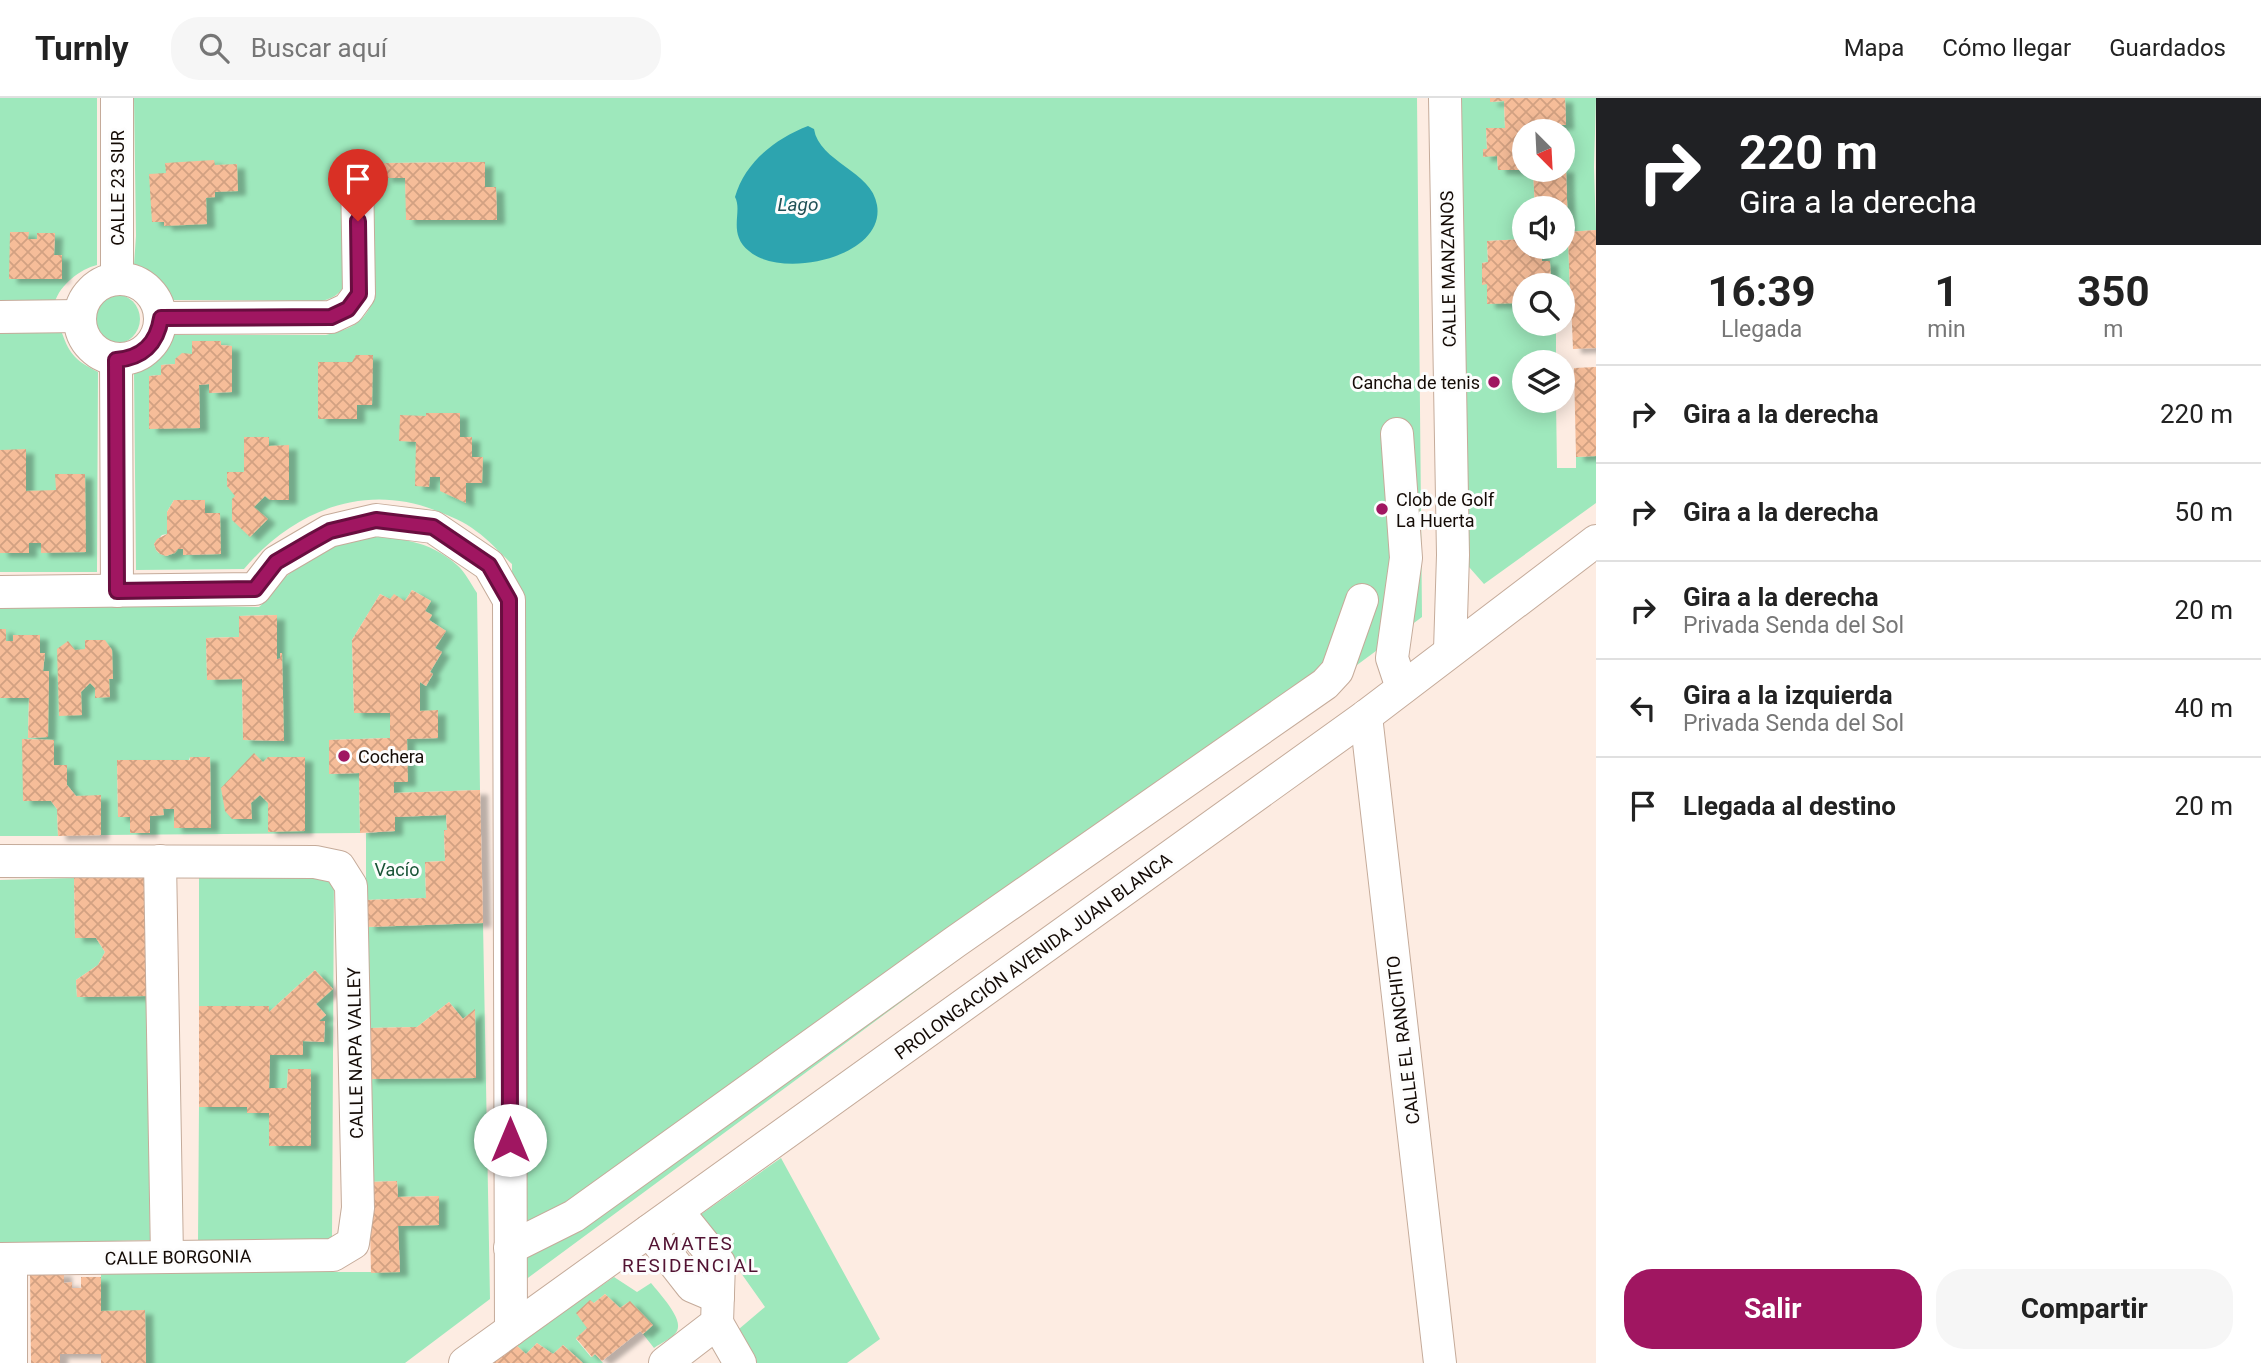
<!DOCTYPE html>
<html lang="es">
<head>
<meta charset="utf-8">
<style>
  body { margin:0; font-family:Roboto,sans-serif; background:#f6f6f6; color:#222; height:100vh; display:flex; flex-direction:column; font-size:26px; white-space:nowrap }
  * { box-sizing:border-box; margin:0 }
  p { font-size:23px; color:#767676 }
  .icon { flex:none; width:38px; height:38px; fill:none; stroke:currentColor; stroke-width:2; stroke-linecap:round; stroke-linejoin:round }
  .map { position:relative; flex:1; overflow:hidden }
  .panel { display:flex; flex-direction:column; background:#fff; width:665px }
  .panel>* { flex:none }
  .banner { background:#202124; color:#fff; overflow:hidden }
  .needle { width:46px; rotate:156deg }
  .tools { position:absolute; left:1512px; top:21px; display:grid; gap:14px }
  .tools a { display:grid; place-items:center; width:63px; height:63px; border-radius:50%; background:#fff; box-shadow:0 4px 18px #0003; font-size:35px }
  .pin { position:absolute; display:grid; place-items:center; width:60px; height:60px; color:#fff; margin:-72px -30px; border-radius:50% 50% 50% 0; rotate:-45deg; box-shadow:0 0 7px #0007 }
  .pin .icon { rotate:45deg }
  .me { position:absolute; width:77px; margin:-38px; rotate:0deg; stroke-linejoin:round; filter:drop-shadow(0 0 5px #0008) }
  .turn { display:flex; align-items:center; gap:24px; height:147px; padding:0 28px; font-size:32px }
  .turn .icon { width:91px; height:91px; stroke-width:2.5 }
  .turn b { display:block; font-size:49px; line-height:60px }
  .eta { display:flex; justify-content:space-evenly; align-items:center; height:119px; text-align:center }
  .eta b { font-size:42px; font-weight:700; line-height:49px }
  .cta { display:flex; gap:14px; margin-top:auto; padding:14px 28px }
  .cta a { flex:1; height:80px; border-radius:28px; background:#a01661; color:#fff; font-size:28px; font-weight:700; line-height:80px; text-align:center }
  .cta a+a { background:#f6f6f6; color:#222 }
  ul { padding:0; list-style:none }
  li { display:flex; align-items:center; gap:21px; height:98px; padding:0 28px; border-top:2px solid #e0e0e0 }
  li div { flex:1 }
  li b { display:block; font-size:26px }
  li em { font-style:normal }
  header { display:flex; align-items:center; gap:42px; box-sizing:border-box; height:98px; padding:0 35px; background:#fff; border-bottom:2px solid #e0e0e0 }
  header strong { font-size:33px }
  nav { display:flex; gap:38px; margin-inline-start:auto; font-size:24px }
  .search { width:490px; height:63px; background:#f6f6f6; display:flex; align-items:center; gap:18px; box-sizing:border-box; padding:0 24px; border-radius:28px; color:#767676; font-size:26px }
  main { display:flex; flex:1; min-height:0 }
  .map>svg:first-child { display:block }
  .green { fill:#9ee8bc; fill-rule:evenodd }
  .water { fill:#2da4af }
  .building { fill:url(#building-cross-hatch); filter:url(#shadow) }
  .lines { fill:none; stroke-linecap:round; stroke-linejoin:round }
  .street-casing { stroke:#c5ab9a; stroke-width:34 }
  .street { stroke:#fff; stroke-width:32 }
  .route-casing { stroke:#680e3f; stroke-width:18 }
  .route { stroke:#a01661; stroke-width:12 }
  .poi-dot { fill:#a01661; stroke:#fdfdfd; stroke-width:2.5 }
  .labels { text-anchor:middle; dominant-baseline:central; stroke-width:6; stroke-linejoin:round; paint-order:stroke }
  .street-label { font-size:18px; fill:#140b06; stroke:#fdfdfd }
  .poi-label { font-size:18px; fill:#140b06; stroke:#fdfdfd; text-anchor:start }
  .park-label { font-size:18px; fill:#195436; stroke:#fdfdfd }
  .water-label { font-size:19px; font-style:italic; fill:#205156; stroke:#fdfdfd }
  .neighbourhood-label { font-size:19px; letter-spacing:2px; fill:#521232; stroke:#fdfdfd }
</style>
</head>
<body>
<header>
<strong>Turnly</strong>
<div class="search"><svg class="icon" aria-label="search" viewBox="0 0 24 24"><circle cx="10" cy="10" r="6"/><path d="M15 15l6 6"/></svg>Buscar aquí</div>
<nav><a>Mapa</a><a>Cómo llegar</a><a>Guardados</a></nav>
</header>
<main>
<div class="map">
<svg width="1596" height="1265" viewBox="0 0 1596 1265">
  <defs>
    <pattern id="building-cross-hatch" width="8" height="8" patternUnits="userSpaceOnUse" patternTransform="scale(1.75)"><rect width="8" height="8" fill="#f6bd99"/><path d="M0 0l8 8M0 8l8-8" fill="none" stroke="#d2a182"/></pattern>
    <filter id="shadow"><feDropShadow dx="8" dy="4.5" stdDeviation="2" flood-color="#0004"/></filter>
  </defs>
  <rect width="100%" height="100%" fill="#fdece2"/>
  <g class="green">
    <path d="M0,0H97V167C80,171 60,187 55,204L0,205ZM10,134H28V141H37V135L55,136L54,157H62V181H10Z"/>
    <path d="M134,0H1417L1422,519L517,1188L512,466C500,455 489,442 476,433C465,424 450,418 437,413C364,384 293,413 244,471L136,472L134,275L160,253L171,237H326C346,232 360,228 370,209L371,66L345,65L347,180C342,194 337,199 322,203L170,202C164,184 152,172 134,167L136,138ZM484,64L485,89L496,90L497,121L407,122L405,80H384V65ZM192,243H221V247L232,248V294L209,295V286L199,287L200,330H150L149,278L161,277V267L175,266L182,256H192ZM174,402H204L205,415H220V456L183,457V451H178L167,458C159,456 156,454 154,446L162,437L167,436V414Z"/>
    <polygon points="1460,0 1490,0 1491,4 1504,3 1505,30 1486,30 1487,51 1483,52 1483,58 1497,58 1498,72 1533,72 1535,110 1524,110 1524,141 1487,143 1488,164 1482,165 1482,186 1487,186 1487,205 1524,205 1524,226 1556,226 1556,264 1524,264 1524,303 1556,303 1557,370 1576,370 1576,359 1596,358 1596,405 1484,486 1469,469 1465,372"/>
    <polygon points="1565,0 1596,0 1594,69 1596,132 1568,134 1566,70 1563,70 1563,33 1558,33 1558,27 1566,26"/>
    <polygon points="1563,140 1568,140 1570,194 1563,194 1563,187 1551,187 1550,164 1542,163 1542,149 1563,149"/>
    <circle cx="115" cy="221" r="25"/>
    <path d="M0,234L62,235C70,258 77,263 98,274L97,474H0Z"/>
    <path d="M363,438C399,440 429,442 457,467C465,474 471,486 477,495L480,692L394,695V684L407,641L438,640V613H420V584L426,588L433,576L430,574L442,554L435,550L446,533L429,522L432,517L425,513L431,503L412,492L405,503L390,501L380,496L352,542L354,615H390V640L329,642V676L359,675L360,735L101,737V698H76L67,687V667H54V642L23,641V703H51L57,711L58,738H0V600H29L28,640L47,639L49,573H43L45,555H40V537H13V543H6V531H0V507L116,506L259,509L268,500L276,486L323,450ZM276,517L277,561L282,559L283,643L243,642L242,581H207L206,540L239,539V518ZM190,659H210L211,730H174V711H163V717L150,718V735H130V719H118L117,662H189Z"/>
    <polygon points="446,717 447,732 444,732 445,763 425,764 426,800 366,802 366,735 395,733 395,719"/>
    <polygon points="199,770 334,771 332,1143 198,1143 199,1009 247,1009 247,1015 269,1015 311,1048 311,971 288,971 287,990 269,990 270,957 303,957 303,943 324,944 325,924 319,923 326,917 316,906 332,891 315,872 269,914 268,908 199,908"/>
    <polygon points="74,780 75,840 96,840 105,854 98,867 76,882 77,899 147,898 150,1142 0,1146 0,782"/>
    <polygon points="483,825 490,1201 405,1265 146,1265 145,1213 101,1213 101,1174 400,1174 398,1128 439,1127 438,1098 398,1099 397,1083 369,1084 368,981 476,980 475,912 463,921 449,904 417,929 369,930 367,829"/>
    <polygon points="781,1060 880,1241 847,1265 757,1265 740,1242 739,1231 765,1209 700,1117"/>
    <path d="M614,1179L637,1194L651,1185C659,1195 684,1221 677,1233C673,1240 661,1245 654,1250L643,1236L653,1227L629,1204L620,1210L605,1196L594,1205L587,1230L576,1241L591,1259L595,1256L603,1265H583L563,1247L553,1256L537,1245L526,1256L516,1247Z"/>
  </g>
  <path class="water" d="M808,28L814,31C819,64 872,73 877,107C886,159 782,182 749,153C727,135 743,114 735,99C745,64 775,41 808,28Z"/>
  <g class="building">
    <polygon points="1490,0 1565,0 1566,27 1558,27 1558,33 1524,33 1524,72 1498,72 1497,58 1483,59 1483,51 1487,51 1486,30 1505,30 1504,3 1490,4"/>
    <polygon points="214,62 215,67 237,66 238,93 215,94 215,99 206,100 207,126 164,128 164,124 152,124 149,76 166,75 165,65"/>
    <polygon points="485,64 485,89 496,89 497,122 406,122 405,80 384,80 384,65"/>
    <polygon points="1563,70 1566,70 1568,134 1596,132 1596,250 1573,251 1571,204 1563,204 1563,194 1570,194 1568,140 1563,140 1563,110 1535,110 1533,72"/>
    <polygon points="10,134 29,134 28,141 37,141 37,135 55,135 54,157 62,157 62,181 9,181"/>
    <polygon points="1524,141 1524,149 1542,149 1542,163 1550,163 1551,187 1524,187 1524,205 1487,206 1487,186 1482,187 1482,165 1488,164 1487,143"/>
    <polygon points="192,243 221,243 221,247 232,248 232,294 209,295 209,286 199,287 200,330 149,331 149,278 161,277 161,267 175,266 175,261 182,255 192,256"/>
    <polygon points="356,257 373,257 372,307 357,307 357,321 318,321 318,264 352,264"/>
    <polygon points="1596,269 1596,358 1576,359 1574,270"/>
    <polygon points="426,315 460,315 460,339 472,339 472,359 483,359 482,385 466,385 466,405 440,393 440,379 430,379 429,389 415,388 416,344 399,343 400,317 426,318"/>
    <polygon points="244,339 269,339 269,348 289,347 289,402 270,402 265,398 254,409 268,421 250,439 232,422 232,401 235,398 227,388 227,374 244,374"/>
    <polygon points="26,351 26,393 56,392 55,376 85,376 86,454 41,455 41,445 29,445 29,455 0,455 0,352"/>
    <polygon points="174,402 205,402 205,415 220,415 221,456 183,457 183,451 178,451 175,455 166,458 160,456 156,452 154,446 157,441 167,436 167,414"/>
    <polygon points="412,492 431,503 425,513 432,517 429,522 446,533 435,550 442,554 430,574 433,576 426,588 420,584 420,613 438,612 438,640 407,641 408,684 394,684 394,695 480,692 483,825 367,829 366,802 426,800 425,764 445,763 444,732 447,732 446,717 395,719 395,733 360,735 359,675 329,676 329,642 390,640 390,615 354,615 352,542 380,496 390,501 394,496 405,503"/>
    <polygon points="277,517 277,561 280,561 280,555 282,555 284,643 243,642 242,581 207,582 206,540 239,539 239,518"/>
    <polygon points="0,531 6,531 6,543 13,543 13,537 40,537 40,555 45,555 43,573 49,573 48,639 28,640 29,600 0,600"/>
    <polygon points="85,542 105,542 112,552 113,581 109,581 110,599 95,600 95,590 90,585 81,594 82,617 59,618 57,551 68,543 75,552 85,551"/>
    <polygon points="22,641 54,642 54,667 67,667 67,687 76,698 101,697 101,737 58,738 57,711 51,703 23,703"/>
    <polygon points="254,655 263,664 268,659 305,659 305,733 268,734 268,705 260,697 251,705 252,721 232,721 225,713 221,690"/>
    <polygon points="190,659 210,659 211,730 174,730 174,711 163,711 164,717 150,718 150,735 130,735 130,719 118,719 117,662 190,662"/>
    <polygon points="74,780 146,780 147,898 77,899 76,882 98,867 105,854 96,840 75,840"/>
    <polygon points="315,872 333,891 316,906 326,917 319,923 325,923 324,944 303,943 303,957 270,957 269,990 287,990 288,971 311,971 311,1048 269,1048 269,1015 247,1015 247,1009 199,1009 199,908 269,908 269,914"/>
    <polygon points="449,904 463,921 475,911 476,980 368,981 369,930 417,929"/>
    <polygon points="397,1083 398,1099 439,1098 439,1127 398,1128 400,1174 371,1175 369,1084"/>
    <polygon points="30,1174 64,1174 64,1185 72,1184 72,1190 81,1190 81,1179 101,1179 101,1213 145,1212 146,1265 101,1265 101,1256 60,1256 60,1265 31,1265"/>
    <polygon points="605,1196 620,1210 630,1203 653,1227 643,1236 640,1233 602,1263 595,1256 592,1259 576,1240 587,1230 576,1215 590,1202 594,1205"/>
    <polygon points="537,1245 553,1256 563,1247 583,1265 492,1265 516,1247 526,1256"/>
  </g>
  <g class="lines">
    <g class="street-casing">
      <g id="street">
        <polyline points="117,0 117,181"/>
        <polyline points="1445,0 1453,457 1450,552"/>
        <circle cx="120" cy="221" r="40"/>
        <polyline points="0,219 79,218"/>
        <polyline points="161,220 331,219 348,211 359,196 357,74"/>
        <polyline points="116,262 117,493"/>
        <polyline points="1397,336 1406,460 1392,560 1402,590"/>
        <polyline points="0,494 255,491 276,464 329,433 376,422 433,429 489,467 509,502 511,1232"/>
        <polyline points="1366,618 1440,1265"/>
        <polyline points="0,763 315,764 339,769 351,788 358,1110 353,1145 333,1157 0,1161"/>
        <polyline points="160,763 167,1159"/>
        <polyline points="649,1133 692,1188 718,1199"/>
        <polyline points="510,1150 574,1118 955,844 1325,586 1337,573 1362,502"/>
        <polyline points="11,1161 11,1265"/>
        <polyline points="717,1225 740,1265"/>
        <polyline points="465,1265 1366,618 1596,443"/>
        <polyline points="665,1265 717,1225 719,1165 678,1114"/>
      </g>
    </g>
    <use href="#street" class="street"/>
  </g>
  <g class="lines">
    <g class="route-casing">
      <path id="route" d="M358,123L359,196L348,211L331,219L161,220C157,246 142,260 116,262L117,493L255,491L276,464L312,443L330,433L376,422L433,429L489,467L509,502L510,1042"/>
    </g>
    <use href="#route" class="route"/>
  </g>
  <g class="poi-dot">
    <circle cx="1494" cy="284" r="7"/>
    <circle cx="1382" cy="411" r="7"/>
    <circle cx="344" cy="658" r="7"/>
  </g>
  <g class="labels">
    <g class="street-label">
      <text transform="translate(117 90) rotate(-90)">CALLE 23 SUR</text>
      <text transform="translate(1448 171) rotate(-91)">CALLE MANZANOS</text>
      <text transform="translate(1033 858) rotate(-36)">PROLONGACIÓN AVENIDA JUAN BLANCA</text>
      <text transform="translate(1403 942) rotate(-97)">CALLE EL RANCHITO</text>
      <text transform="translate(355 955) rotate(-91)">CALLE NAPA VALLEY</text>
      <text transform="translate(178 1159) rotate(-1)">CALLE BORGONIA</text>
    </g>
    <g class="poi-label">
      <text x="1480" y="284" text-anchor="end">Cancha de tenis</text>
      <text x="1396" y="401">Clob de Golf<tspan x="1396" dy="21">La Huerta</tspan></text>
      <text x="358" y="658">Cochera</text>
    </g>
    <g class="park-label">
      <text x="397" y="771">Vacío</text>
    </g>
    <g class="water-label">
      <text x="798" y="106">Lago</text>
    </g>
    <g class="neighbourhood-label">
      <text x="691" y="1145">AMATES<tspan x="691" dy="22">RESIDENCIAL</tspan></text>
    </g>
  </g>
</svg>
<div class="tools">
<a><svg class="needle" viewBox="-14 -14 28 28"><path d="M0-13l5 13h-10z" fill="#e53935"/><path d="M0 13l5-13h-10z" fill="#767676"/></svg></a>
<a><svg class="icon" aria-label="sound" viewBox="0 0 24 24"><path d="M4 9h4l5-4v14l-5-4H4zM17 9q2 3 0 6"/></svg></a>
<a><svg class="icon" aria-label="search" viewBox="0 0 24 24"><circle cx="10" cy="10" r="6"/><path d="M15 15l6 6"/></svg></a>
<a><svg class="icon" aria-label="layers" viewBox="0 0 24 24"><path d="M12 4l9 5-9 5-9-5zM3 14l9 5 9-5"/></svg></a>
</div>
<div class="pin" style="left:358px;top:123px;background:#d93025"><svg class="icon" aria-label="arrive" viewBox="0 0 24 24"><path d="M6 21V4h12l-3 4 3 4H6"/></svg></div>
<svg class="me" style="left:510px;top:1042px" viewBox="-20 -20 40 40"><circle r="19" fill="#fff"/><path d="M0-13L10 11 0 6-10 11z" fill="#a01661"/></svg>
</div>
<section class="panel">
<div class="banner">
<div class="turn"><svg class="icon" aria-label="right" viewBox="0 0 24 24"><path d="M7 20v-9h11M14 6l5 5-5 5"/></svg><div><b>220 m</b>Gira a la derecha</div></div>
</div>
<div class="eta">
<div><b>16:39</b><p>Llegada</p></div>
<div><b>1</b><p>min</p></div>
<div><b>350</b><p>m</p></div>
</div>
<ul>
<li><svg class="icon" aria-label="right" viewBox="0 0 24 24"><path d="M7 20v-9h11M14 6l5 5-5 5"/></svg><div><b>Gira a la derecha</b></div><em>220 m</em></li>
<li><svg class="icon" aria-label="right" viewBox="0 0 24 24"><path d="M7 20v-9h11M14 6l5 5-5 5"/></svg><div><b>Gira a la derecha</b></div><em>50 m</em></li>
<li><svg class="icon" aria-label="right" viewBox="0 0 24 24"><path d="M7 20v-9h11M14 6l5 5-5 5"/></svg><div><b>Gira a la derecha</b><p>Privada Senda del Sol</p></div><em>20 m</em></li>
<li><svg class="icon" aria-label="left" viewBox="0 0 24 24"><path d="M17 20v-9H6M10 6l-5 5 5 5"/></svg><div><b>Gira a la izquierda</b><p>Privada Senda del Sol</p></div><em>40 m</em></li>
<li><svg class="icon" aria-label="arrive" viewBox="0 0 24 24"><path d="M6 21V4h12l-3 4 3 4H6"/></svg><div><b>Llegada al destino</b></div><em>20 m</em></li>
</ul>
<div class="cta"><a>Salir</a><a>Compartir</a></div>
</section>
</main>
</body>
</html>
